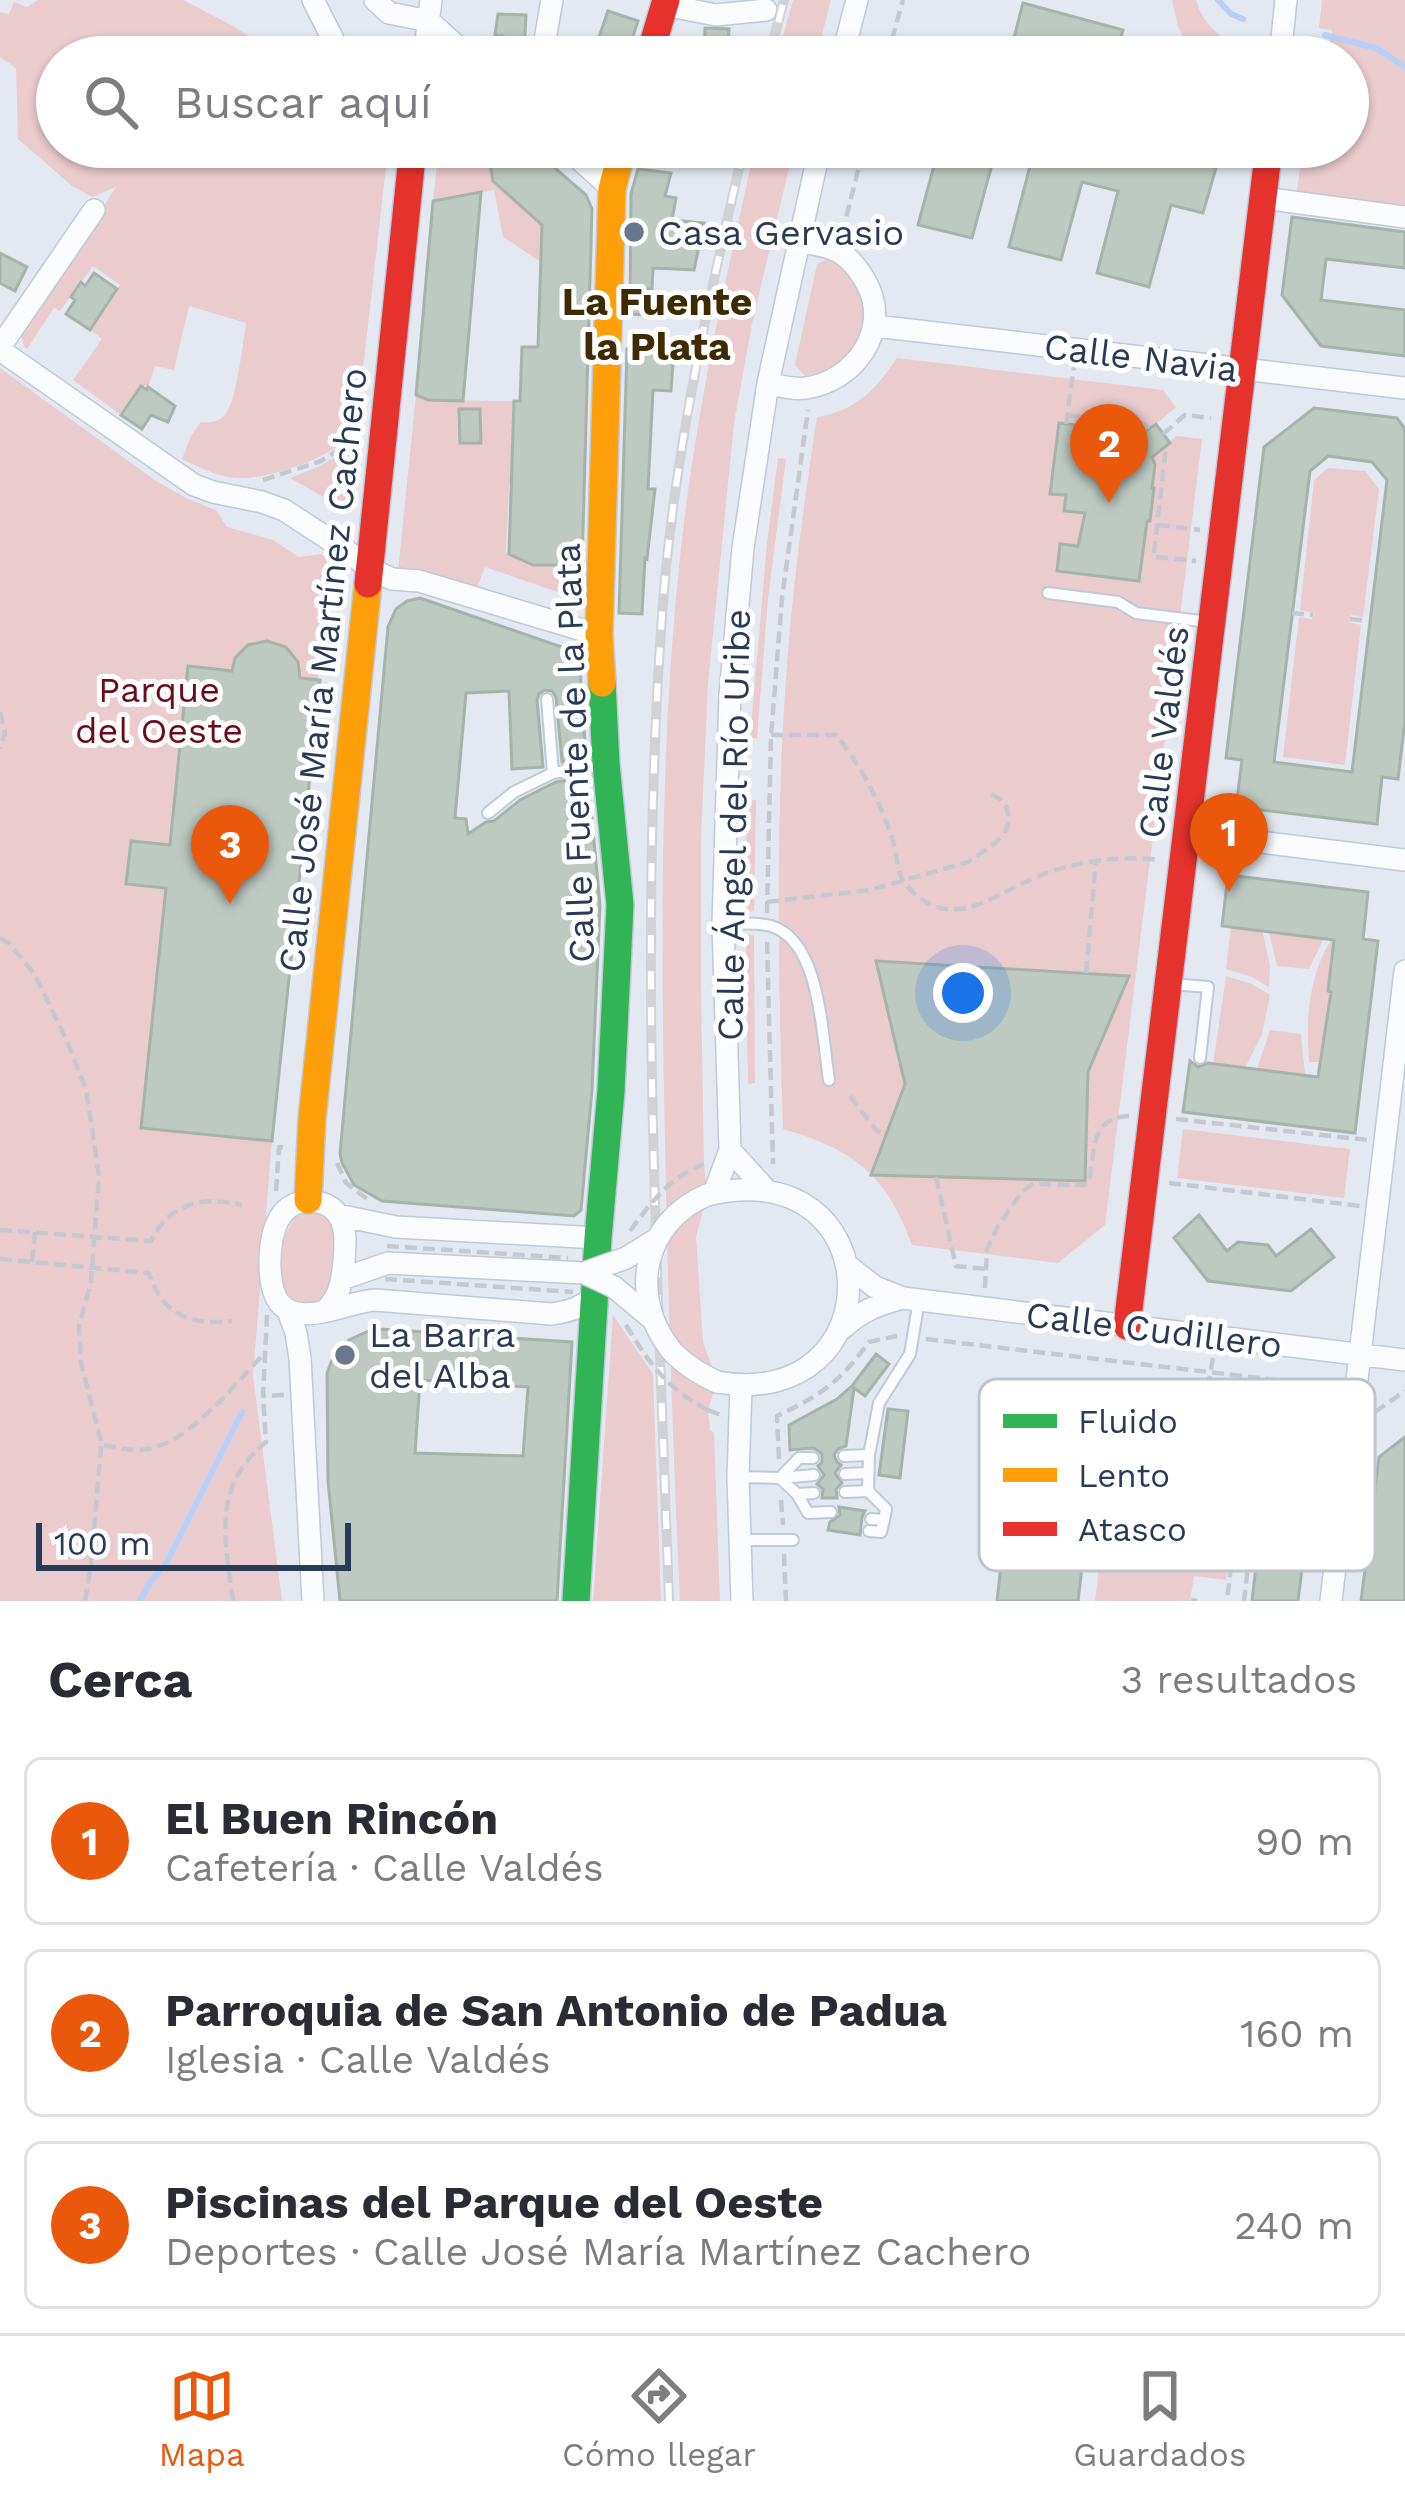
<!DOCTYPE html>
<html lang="es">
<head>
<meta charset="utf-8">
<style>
	body { margin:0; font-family:"Work Sans",sans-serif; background:#f7f7f7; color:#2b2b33 }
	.scale { position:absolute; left:36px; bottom:30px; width:315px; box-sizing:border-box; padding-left:12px; border:6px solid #293a56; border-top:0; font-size:33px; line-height:42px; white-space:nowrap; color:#293a56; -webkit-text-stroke:9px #fff; paint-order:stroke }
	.you { position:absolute; left:963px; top:993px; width:42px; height:42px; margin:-30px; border:9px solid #fff; border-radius:50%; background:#1a73e8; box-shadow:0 0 0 18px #1a73e833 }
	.badge { display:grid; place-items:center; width:78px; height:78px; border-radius:50%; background:#ea580c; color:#fff; font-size:39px; font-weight:700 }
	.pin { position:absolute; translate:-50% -99px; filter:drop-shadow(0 3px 6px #0008) }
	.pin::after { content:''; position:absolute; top:63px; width:42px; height:36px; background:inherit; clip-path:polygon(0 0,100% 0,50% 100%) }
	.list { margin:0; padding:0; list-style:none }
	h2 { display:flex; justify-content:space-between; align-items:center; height:156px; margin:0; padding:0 48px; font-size:51px }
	h2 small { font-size:39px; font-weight:400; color:#7c7c81 }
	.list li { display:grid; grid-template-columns:78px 1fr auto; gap:36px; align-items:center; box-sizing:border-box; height:168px; margin:0 24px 24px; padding:0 24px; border:3px solid #e1e1e2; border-radius:18px }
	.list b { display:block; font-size:45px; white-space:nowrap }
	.list p { margin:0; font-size:39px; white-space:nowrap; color:#7c7c81 }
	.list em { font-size:39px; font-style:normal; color:#7c7c81 }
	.icon { flex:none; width:66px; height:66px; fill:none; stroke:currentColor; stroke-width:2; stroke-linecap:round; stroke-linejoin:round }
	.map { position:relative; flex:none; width:1405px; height:1601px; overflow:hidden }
	.search { position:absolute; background:#fff; box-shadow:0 3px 9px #0004; left:36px; right:36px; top:36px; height:132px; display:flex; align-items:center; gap:30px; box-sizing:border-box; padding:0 42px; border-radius:66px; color:#7c7c81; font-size:45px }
	.sheet { height:732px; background:#fff }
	nav { display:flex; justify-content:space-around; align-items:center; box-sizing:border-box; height:168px; border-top:3px solid #e1e1e2; background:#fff; font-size:33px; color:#7c7c81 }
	nav a { display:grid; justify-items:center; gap:6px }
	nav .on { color:#ea580c }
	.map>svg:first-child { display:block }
	.green { fill:#eacbce }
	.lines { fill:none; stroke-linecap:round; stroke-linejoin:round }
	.stream { stroke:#b8d0f7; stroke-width:6 }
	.building { fill:#bec9c1; stroke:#a6b3aa; stroke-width:3; fill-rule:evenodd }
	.lane-casing { stroke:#bfc9d8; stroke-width:14 }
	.street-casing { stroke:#bfc9d8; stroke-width:24 }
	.fast-casing { stroke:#bfc9d8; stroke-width:30 }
	.slow-casing { stroke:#bfc9d8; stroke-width:30 }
	.jam-casing { stroke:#bfc9d8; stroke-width:30 }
	.path { stroke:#c5c9cf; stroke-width:4.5; stroke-dasharray:12 6; stroke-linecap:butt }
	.lane { stroke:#fbfcfd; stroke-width:10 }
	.street { stroke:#fbfcfd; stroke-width:21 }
	.fast { stroke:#30b455; stroke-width:27 }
	.slow { stroke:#ff9f0a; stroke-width:27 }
	.jam { stroke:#e5322d; stroke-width:27 }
	.rail-casing { stroke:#d0d2d6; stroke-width:10 }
	.rail { stroke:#fff; stroke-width:6; stroke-dasharray:18; stroke-linecap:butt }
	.street-bridge-casing { stroke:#bfc9d8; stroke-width:24; stroke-linecap:butt }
	.path-bridge { stroke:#c5c9cf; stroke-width:4.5; stroke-dasharray:12 6; stroke-linecap:butt }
	.street-bridge { stroke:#fbfcfd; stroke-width:21 }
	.poi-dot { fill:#6a778c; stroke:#fff; stroke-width:4.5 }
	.labels { text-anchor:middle; stroke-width:10; stroke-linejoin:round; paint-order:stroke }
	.poi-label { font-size:36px; fill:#293a56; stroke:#fff; text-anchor:start }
	.street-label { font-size:36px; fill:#293a56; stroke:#fff }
	.park-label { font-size:36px; fill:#6d091c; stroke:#fff }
	.neighbourhood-label { font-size:39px; font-weight:bold; fill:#3e2a03; stroke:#fff }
	.key { fill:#fff; stroke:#bfc4cc; stroke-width:3 }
	.key-label { font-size:33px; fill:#293a56 }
</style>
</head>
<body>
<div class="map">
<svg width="1405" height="1601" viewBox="0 0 1405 1601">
	<rect width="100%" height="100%" fill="#e4e9f1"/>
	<path class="green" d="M38 0H183L235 27 278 57H57V147H376L386 167 356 430C338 456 266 481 235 478 216 476 199 467 182 459L191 436 201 422C211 423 221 422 227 412 237 396 243 343 246 323L189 306 174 370 155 366 149 385 141 386 121 415 73 380 102 339 90 330 120 285 93 266 60 311 54 308 27 349 24 346 21 335 116 187 92 197 72 186 18 139 16 68 0 57V12L9 14 14 2 27 7Z
		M793 0H831L816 57H777Z
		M1172 0H1196C1204 26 1220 40 1246 46L1249 57H1193L1178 26Z
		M1322 0H1405V211L1296 198 1303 147H1348V57H1315L1317 43 1330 45 1332 30 1319 28Z
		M439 147H493L488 153 493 181 542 225 541 262 503 237 494 190 433 201Z
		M755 147H794L752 324 734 423 708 683 701 838V988L704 1164 707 1195 696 1237 703 1342 717 1382 708 1410 710 1430 714 1433 720 1601H680C672 1432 667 1262 664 1093 661 917 661 742 679 567 693 425 724 286 755 147Z
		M829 258C887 294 870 363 805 376L795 365 817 264Z
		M897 358 1163 390 1176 407 1156 424 1169 442 1177 436 1202 439 1105 1225 1058 1263 912 1245C887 1175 853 1149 783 1129 778 971 775 812 788 653 794 574 805 496 817 417 856 411 876 389 897 358Z
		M0 368 156 481 188 499 216 510 227 527 273 540 299 557 321 554 330 560 272 1141 253 1375 282 1601H0Z
		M416 395 428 400 514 401 513 483 509 484 506 552 533 565H582L578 586 570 592H558L485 567 476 591 398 572Z
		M355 446 349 511 290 478 318 467Z
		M778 458 786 459 768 598 757 738H750L767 543Z
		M1328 468 1365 471 1379 489 1363 617 1351 615 1349 622 1361 625 1345 765 1283 757 1299 617 1312 619 1314 613 1300 610 1314 480Z
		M756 800 754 911 746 912 747 801Z
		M1231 927 1262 929 1270 966 1269 987 1252 977 1226 969Z
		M1269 932 1324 938 1309 969 1277 966Z
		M746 935H754L755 1083 748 1084Z
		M1333 937 1337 938 1320 1062H1309C1306 1018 1308 975 1333 937Z
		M1226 976 1252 984 1270 995 1262 1034 1244 1070 1213 1064Z
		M1270 1030 1301 1034 1305 1075 1257 1069Z
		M1183 1129 1350 1149 1344 1198 1177 1178Z
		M317 1212C333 1220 336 1233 335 1251 334 1263 335 1278 330 1289 320 1307 292 1307 284 1288 274 1267 283 1232 296 1216Z
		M613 1315 653 1374 661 1601H593Z
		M1122 1378 1212 1390 1215 1394 1209 1453 1234 1457 1232 1468 1239 1469 1226 1580 1194 1576 1190 1601H1095Z"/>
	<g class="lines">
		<path class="stream" d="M1218 0 1231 14 1243 19
			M1325 35 1376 48 1405 67
			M140 1601 151 1581 167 1562 242 1412"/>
	</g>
	<path class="building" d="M1023 3 1123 30 1115 57H1009Z
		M608 11 638 21 626 57H592Z
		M498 14 526 15 524 51 501 49 503 36 495 35Z
		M705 28 729 29 727 57H704Z
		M493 147H531L586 195 592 209 582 565H533L509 554 514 401H520L522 347H538L542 225 493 181 488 153Z
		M939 147H1195L1191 160 1216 168 1203 213 1171 205 1149 287 1097 273 1118 191 1082 182 1061 260 1009 247 1030 166 994 157 972 238 918 225Z
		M638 169 671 173 665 196 676 198 672 220 704 223 694 270 653 268 652 289H647L646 315 630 314 631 194Z
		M481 192 463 401 428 400 416 395 433 201Z
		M1292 217 1405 232V268L1326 259 1321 300 1405 310V356L1321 346 1282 295Z
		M0 253 27 267 15 291 0 283Z
		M94 273 117 289 90 330 66 314 75 300 71 297 81 282 85 286Z
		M627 349 674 350 671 391 653 390 648 489H655L647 559 645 558 642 614 619 613Z
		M141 386 147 390 148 387 175 406 168 422 151 415 142 429 121 415Z
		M1314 408 1397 418 1405 429V720L1398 779 1382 777 1377 824 1236 807 1242 760 1226 758 1264 447ZM1328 456 1372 462 1387 480 1352 772 1274 762 1310 471Z
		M459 409H480L481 443H460Z
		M1059 423 1108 429 1102 464 1156 424 1170 443 1152 457 1155 465 1152 488H1154L1150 521H1147L1139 581 1057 571 1060 544 1078 546 1085 513 1064 511 1066 495 1050 494Z
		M420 598 579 653 586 758 562 762 556 697 552 691 545 690 539 694 537 700 543 767 512 769 509 691 466 693 455 818 466 819 468 834 486 822 494 821 520 800 556 782 588 777 600 905 592 1090 581 1210 574 1216 382 1201 354 1185 342 1163 340 1154 388 627 396 609 407 601Z
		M267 641 286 647 298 662 300 678 320 680 272 1141 141 1128 166 888 126 884 131 841 170 845 188 666 232 671 235 658 248 645Z
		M1228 875 1368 892 1363 939 1378 941 1355 1133 1183 1112 1190 1061 1198 1067 1208 1063 1318 1077 1331 992 1328 991 1334 940 1222 926Z
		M876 961 1129 976 1088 1072 1085 1181 871 1175 905 1084Z
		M1199 1215 1227 1251 1238 1242 1268 1245 1276 1256 1311 1229 1334 1257 1291 1291 1208 1281 1174 1238Z
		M380 1329 572 1342 557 1601H340L328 1481 327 1373 332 1360 349 1340 369 1331ZM420 1380 528 1387 523 1456 415 1453Z
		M876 1354 889 1364 865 1396 854 1388 846 1446 838 1449 834 1455 837 1462 841 1465 835 1473 842 1483 836 1489 837 1498H822L823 1489 817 1484 824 1475 818 1466 822 1462V1454L814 1448 790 1450 789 1425 837 1399 852 1386Z
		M1229 1394 1278 1400 1317 1449 1298 1601H1252L1268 1462 1254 1443 1223 1440Z
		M888 1409 908 1411 900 1478 879 1475Z
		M1405 1437V1601H1361L1379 1457Z
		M1001 1457 1094 1468 1078 1601H997L1004 1539 992 1538Z
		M839 1507 865 1511 862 1517 860 1535 828 1530 830 1522 840 1515Z"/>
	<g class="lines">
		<g class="lane-casing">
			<path id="lane" d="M1048 593 1118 602 1136 613 1209 622
				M547 699 553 773
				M488 813 514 792 553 773 604 765
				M723 924C738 924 756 922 771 926 821 941 822 1037 829 1080
				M1172 984 1208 987 1200 1058
				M844 1456 869 1455
				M845 1474 868 1473
				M738 1477 780 1478 797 1494 814 1493
				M780 1478 799 1458H813
				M780 1478 814 1475
				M868 1491 886 1509 884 1520 871 1519
				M845 1492 868 1491 869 1455 879 1403 910 1354 919 1300
				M797 1494 808 1513 831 1512
				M869 1531 881 1532 884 1520
				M740 1540H793"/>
		</g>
		<g class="street-casing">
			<path id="street" d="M313 0 342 57
				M375 0 389 13 429 21
				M665 5 716 15 766 10
				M429 21 469 57
				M424 57 431 0
				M542 57 552 0
				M842 57 857 0
				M1280 57 1286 0
				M566 147 612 189
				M1263 198 1405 217
				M876 326 1405 388
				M0 347 94 210
				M0 350 194 485 213 492 262 502 284 510 347 551 369 568 392 579 419 581 599 635
				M768 383C780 386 794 390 806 388 855 381 891 330 867 284 860 271 849 256 835 250 824 245 810 244 798 241
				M1187 833 1405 860
				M730 1150 767 1191
				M714 1193 730 1150 723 924 730 695 743 548 768 383 820 147
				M707 1195C892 1150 896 1413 717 1382
				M338 1215 396 1227 598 1238
				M847 1265 875 1287 903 1298 1405 1360
				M342 1279 388 1263 584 1273
				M288 1311 296 1333 300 1358 313 1601
				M325 1311C340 1296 342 1282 344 1261 345 1247 347 1229 339 1216 327 1197 296 1197 283 1213 269 1230 268 1265 272 1285 283 1338 342 1302 375 1300L551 1314C571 1311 582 1308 596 1294
				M843 1328C862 1310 878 1305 903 1298
				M741 1387 738 1477 742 1601
				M1331 1601 1405 971"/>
		</g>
		<g class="fast-casing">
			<path id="fast" d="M576 1601 598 1238 611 1091 620 905 606 764 602 683"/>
		</g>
		<g class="slow-casing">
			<path id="slow" d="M602 683 599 635 612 189 623 147
				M308 1200 312 1119 368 584"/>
		</g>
		<g class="jam-casing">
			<path id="jam" d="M649 57 666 0
				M368 584 413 147
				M1127 1326 1269 147"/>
		</g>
		<path class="path" d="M887 57 903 0
			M842 234 864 147
			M1067 415 1144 424 1150 428
			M1066 424 1074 367
			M1163 434 1185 415 1211 418
			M263 480 321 461 356 439
			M1158 525 1200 530
			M1154 553 1166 446
			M1156 557 1196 561
			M1292 613 1313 615
			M1350 619 1368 621
			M0 712 5 733 0 749
			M771 735H836C861 766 881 803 893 841 898 856 896 874 906 885 953 939 999 889 1049 872 1086 860 1120 856 1159 860
			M767 902 870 890 968 862 994 844 1004 834 1009 822 1007 808 1000 799 991 794
			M767 913 771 737 782 598 808 410
			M0 938 9 943 35 975 66 1039 86 1089 99 1176 91 1282 79 1326 81 1363 102 1445C116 1447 134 1452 148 1449 190 1442 234 1385 263 1355
			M767 942 773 1164
			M1086 973 1096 860
			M850 1096 877 1131 886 1134
			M1176 1119 1368 1140
			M337 1163 346 1183 367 1199
			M936 1177 956 1266 986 1269
			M1169 1183 1360 1206
			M276 1191 279 1147 289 1148
			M0 1230 151 1241C170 1202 203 1196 242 1205
			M0 1259 149 1273C162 1315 192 1326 232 1321
			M32 1262 35 1232
			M985 1288 987 1249 998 1226 1022 1192 1033 1184 1084 1185 1089 1182C1095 1153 1089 1117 1129 1116
			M267 1315 263 1396 284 1395
			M926 1339 1302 1383 1328 1408 1334 1409
			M1213 1358 1194 1462 1242 1468 1227 1601
			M708 1410 721 1415
			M1375 1412 1405 1391
			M779 1459 777 1416C821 1395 840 1382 869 1342L897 1336
			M1236 1467 1239 1454 1251 1456 1259 1472 1244 1601
			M781 1500 783 1525
			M1177 1546 1187 1506 1193 1464
			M784 1554 786 1601
			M1191 1600 1197 1601
			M85 1601 91 1565 101 1446
			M233 1601C225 1538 211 1488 266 1442L263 1396"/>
		<use href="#lane" class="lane"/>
		<use href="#street" class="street"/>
		<use href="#fast" class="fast"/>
		<use href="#slow" class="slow"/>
		<use href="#jam" class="jam"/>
		<g class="rail-casing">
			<path id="rail" d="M769 57 784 0
				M669 1601C658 1278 639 953 661 630 671 467 707 305 744 147"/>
		</g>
		<use href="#rail" class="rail"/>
		<g class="street-bridge-casing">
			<path id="street-bridge" d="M707 1195C643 1222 628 1296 671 1350 684 1365 700 1374 717 1382
				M584 1273 614 1287 651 1318
				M584 1273 626 1258 657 1239"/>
		</g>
		<path class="path-bridge" d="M630 1231C652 1201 669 1178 704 1164
			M387 1246 568 1258
			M385 1279 573 1292
			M626 1325C648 1362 668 1390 708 1410"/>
		<use href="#street-bridge" class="street-bridge"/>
	</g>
	<g class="poi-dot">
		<circle cx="634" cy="232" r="12"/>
		<circle cx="345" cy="1355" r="12"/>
	</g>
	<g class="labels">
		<g class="poi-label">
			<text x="658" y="245">Casa Gervasio</text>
			<text x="369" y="1347">La Barra<tspan x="369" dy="41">del Alba</tspan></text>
		</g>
		<g class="street-label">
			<text transform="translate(1141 357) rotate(7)" y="13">Calle Navia</text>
			<text transform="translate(322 670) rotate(-84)" y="13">Calle José María Martínez Cachero</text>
			<text transform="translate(1163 732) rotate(-83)" y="13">Calle Valdés</text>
			<text transform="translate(574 753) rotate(-92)" y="13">Calle Fuente de la Plata</text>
			<text transform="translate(733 825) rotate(-89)" y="13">Calle Ángel del Río Uribe</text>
			<text transform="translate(1154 1329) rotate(7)" y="13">Calle Cudillero</text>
		</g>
		<g class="park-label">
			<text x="159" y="702">Parque<tspan x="159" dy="41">del Oeste</tspan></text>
		</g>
		<g class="neighbourhood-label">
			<text x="657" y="315">La Fuente<tspan x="657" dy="45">la Plata</tspan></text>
		</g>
	</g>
	<rect x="979" y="1379" width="396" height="192" rx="18" class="key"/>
	<rect x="1003" y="1414" width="54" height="14" fill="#30b455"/>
	<rect x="1003" y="1468" width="54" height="14" fill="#ff9f0a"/>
	<rect x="1003" y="1522" width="54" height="14" fill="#e5322d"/>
	<g class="key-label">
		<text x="1078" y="1433">Fluido</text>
		<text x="1078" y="1487">Lento</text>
		<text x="1078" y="1541">Atasco</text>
	</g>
</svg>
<div class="scale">100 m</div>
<div class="you"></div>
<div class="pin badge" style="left:1229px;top:892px">1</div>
<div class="pin badge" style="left:1109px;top:503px">2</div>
<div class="pin badge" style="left:230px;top:904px">3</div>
<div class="search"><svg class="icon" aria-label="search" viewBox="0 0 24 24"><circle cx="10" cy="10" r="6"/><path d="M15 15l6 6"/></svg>Buscar aquí</div>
</div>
<section class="sheet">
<h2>Cerca<small>3 resultados</small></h2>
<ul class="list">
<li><span class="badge">1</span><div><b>El Buen Rincón</b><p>Cafetería · Calle Valdés</p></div><em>90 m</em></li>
<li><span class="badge">2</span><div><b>Parroquia de San Antonio de Padua</b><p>Iglesia · Calle Valdés</p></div><em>160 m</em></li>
<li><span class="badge">3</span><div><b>Piscinas del Parque del Oeste</b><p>Deportes · Calle José María Martínez Cachero</p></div><em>240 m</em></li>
</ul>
</section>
<nav>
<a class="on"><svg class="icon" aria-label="map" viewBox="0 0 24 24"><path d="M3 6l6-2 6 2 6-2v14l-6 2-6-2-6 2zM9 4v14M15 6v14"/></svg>Mapa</a>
<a><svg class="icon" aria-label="directions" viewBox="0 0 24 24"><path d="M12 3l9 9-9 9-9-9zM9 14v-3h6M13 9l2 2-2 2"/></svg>Cómo llegar</a>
<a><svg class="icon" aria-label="saved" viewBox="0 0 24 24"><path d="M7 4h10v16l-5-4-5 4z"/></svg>Guardados</a>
</nav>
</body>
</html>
